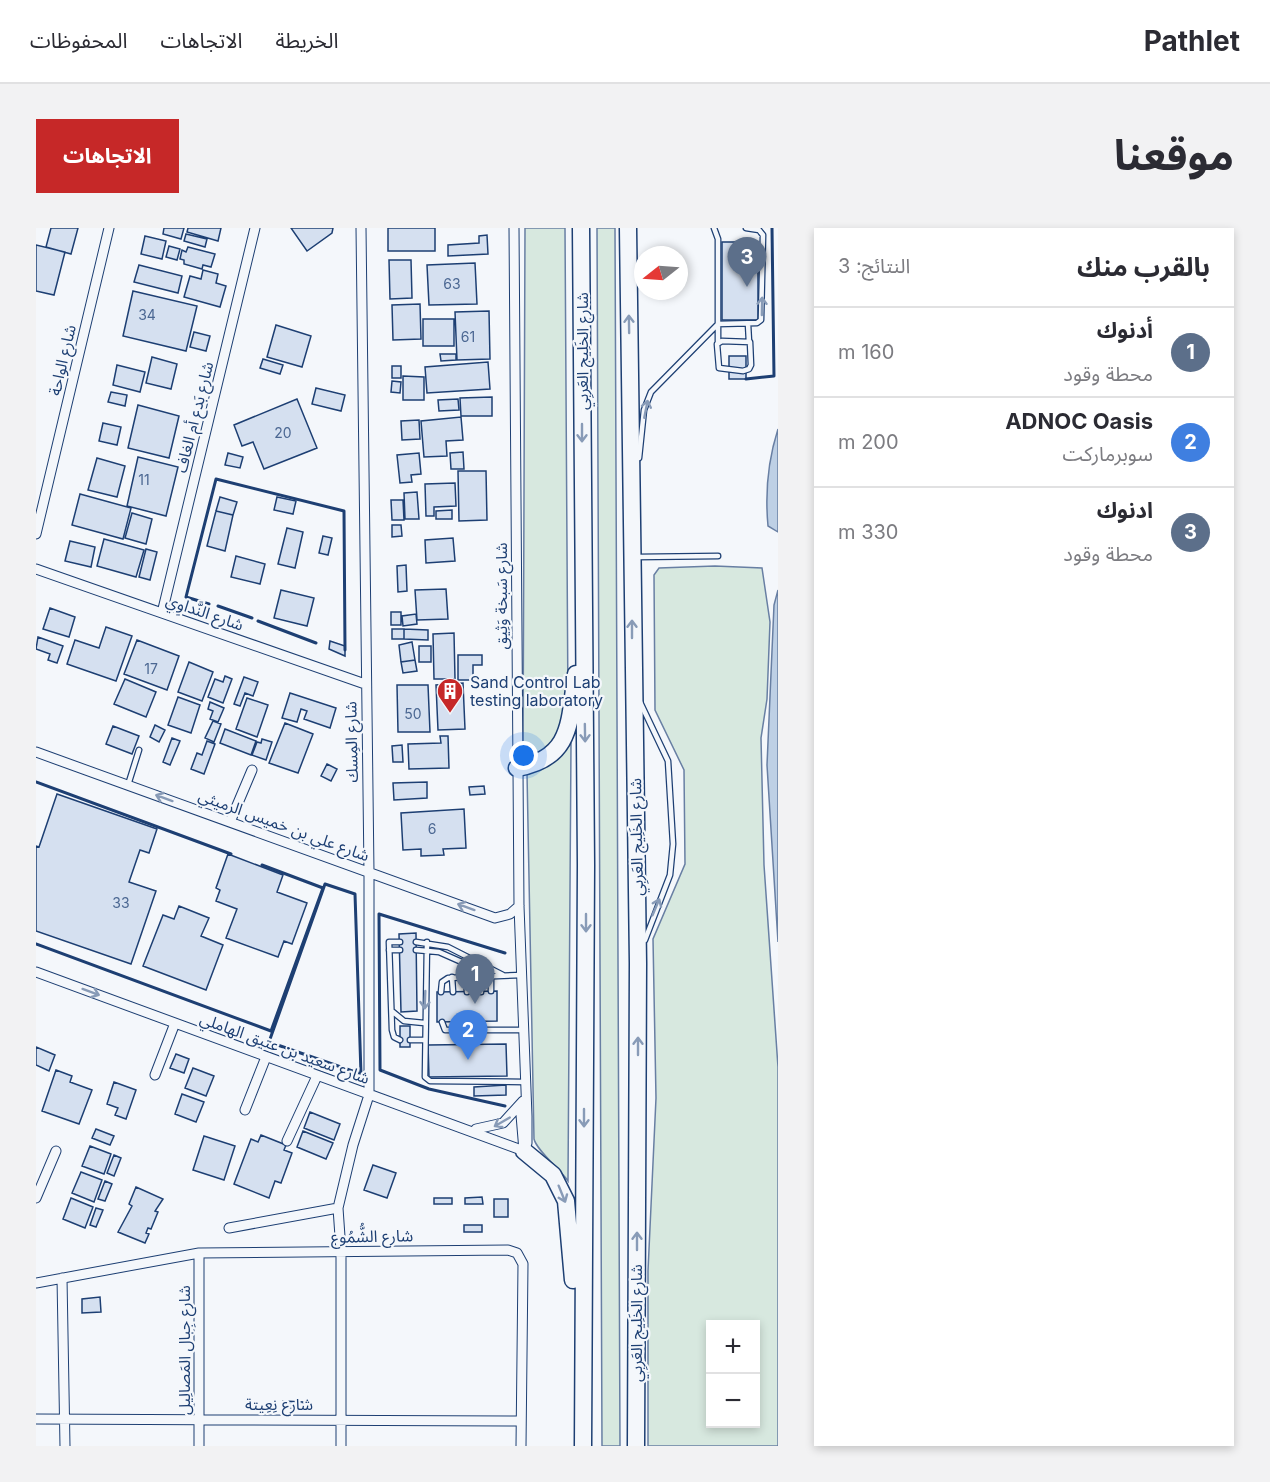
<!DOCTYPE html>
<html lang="ar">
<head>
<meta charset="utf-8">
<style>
	body { margin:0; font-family:Inter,"Noto Sans Arabic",sans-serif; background:#f2f2f3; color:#2b2b33; direction:rtl }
	.controls { position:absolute; right:18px; bottom:18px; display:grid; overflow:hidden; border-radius:0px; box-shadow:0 3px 9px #0003 }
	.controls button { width:54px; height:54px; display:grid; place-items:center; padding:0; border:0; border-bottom:2px solid #e1e1e2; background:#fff; color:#2b2b33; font:30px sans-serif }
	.compass { position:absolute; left:598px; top:18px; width:54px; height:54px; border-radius:50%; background:#fff; box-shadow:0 3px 9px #0003; rotate:253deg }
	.you { position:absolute; left:488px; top:528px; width:21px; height:21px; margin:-15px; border:4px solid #fff; border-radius:50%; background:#1a73e8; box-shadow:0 0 0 9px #1a73e833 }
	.badge { display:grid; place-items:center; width:39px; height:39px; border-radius:50%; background:#c62828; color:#fff; font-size:20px; font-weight:700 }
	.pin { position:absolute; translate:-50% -50px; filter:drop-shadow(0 2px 3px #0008) }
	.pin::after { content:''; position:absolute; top:32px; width:21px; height:18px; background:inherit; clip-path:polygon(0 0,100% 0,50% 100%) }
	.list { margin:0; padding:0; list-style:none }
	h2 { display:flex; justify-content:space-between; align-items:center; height:78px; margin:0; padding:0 24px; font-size:26px }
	h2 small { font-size:20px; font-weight:400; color:#7c7c81 }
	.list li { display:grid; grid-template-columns:39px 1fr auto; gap:18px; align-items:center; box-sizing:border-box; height:90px; padding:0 24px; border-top:2px solid #e1e1e2 }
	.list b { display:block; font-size:22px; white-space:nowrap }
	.list p { margin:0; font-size:20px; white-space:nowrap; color:#7c7c81 }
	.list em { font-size:20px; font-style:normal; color:#7c7c81 }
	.map { position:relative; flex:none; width:742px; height:1218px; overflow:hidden; direction:ltr; border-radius:0px }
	header { display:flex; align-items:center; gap:36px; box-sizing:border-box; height:84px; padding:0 30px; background:#fff; border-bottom:2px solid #e1e1e2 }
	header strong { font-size:28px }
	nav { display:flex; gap:33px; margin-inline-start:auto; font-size:21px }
	.intro { display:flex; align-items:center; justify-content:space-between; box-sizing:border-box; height:144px; padding:0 36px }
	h1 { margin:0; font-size:42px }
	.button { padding:15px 27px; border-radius:0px; background:#c62828; color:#fff; font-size:21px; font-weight:700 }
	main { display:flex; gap:36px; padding:0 36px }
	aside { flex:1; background:#fff; border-radius:0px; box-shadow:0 3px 9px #0003 }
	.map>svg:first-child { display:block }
	.green { fill:#d7e8df; stroke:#687fa3; stroke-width:1.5; fill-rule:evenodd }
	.water { fill:#bed0e5; stroke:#687fa3; stroke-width:1.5 }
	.building { fill:#d5e0f0; stroke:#1d3f73; stroke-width:1.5 }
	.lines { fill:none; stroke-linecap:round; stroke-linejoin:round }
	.service-casing { stroke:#1d3f73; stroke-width:7 }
	.minor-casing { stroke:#1d3f73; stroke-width:11 }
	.trunk-casing { stroke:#1d3f73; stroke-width:19 }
	.service { stroke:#f4f7fb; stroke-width:4.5 }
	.minor { stroke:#f4f7fb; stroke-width:9 }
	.trunk { stroke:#f4f7fb; stroke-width:16 }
	.wall { stroke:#1d3f73; stroke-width:3 }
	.oneway { stroke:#889bb7 }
	.labels { text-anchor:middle; stroke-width:4.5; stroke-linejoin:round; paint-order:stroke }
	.number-label { font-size:14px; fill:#4b6792 }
	.street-label { font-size:16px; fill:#1d3f73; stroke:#f4f7fb }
	.poi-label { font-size:16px; fill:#1d3f73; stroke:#f4f7fb; text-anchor:start }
</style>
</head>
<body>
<header>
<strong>Pathlet</strong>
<nav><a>الخريطة</a><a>الاتجاهات</a><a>المحفوظات</a></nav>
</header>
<div class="intro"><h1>موقعنا</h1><a class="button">الاتجاهات</a></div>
<main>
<aside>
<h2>بالقرب منك<small>النتائج: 3</small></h2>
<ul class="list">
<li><span class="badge" style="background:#5c6f8a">1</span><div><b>أدنوك</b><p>محطة وقود</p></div><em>160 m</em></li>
<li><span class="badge" style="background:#3f7fe0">2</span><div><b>ADNOC Oasis</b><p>سوبرماركت</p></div><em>200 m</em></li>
<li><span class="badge" style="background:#5c6f8a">3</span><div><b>ادنوك</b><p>محطة وقود</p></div><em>330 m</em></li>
</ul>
</aside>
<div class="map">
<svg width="742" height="1218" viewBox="0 0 742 1218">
	<rect width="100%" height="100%" fill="#f4f7fb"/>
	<path class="green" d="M489 0H529L532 480 514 520 487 529Z
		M561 0H579L584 1218H566Z
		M679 338 726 340 734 394 731 471 725 510 728 637 742 839V1218H612V1043L620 870 617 711 649 636 648 542 619 482 618 347 623 340ZM674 1096H720V1196H674Z
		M535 516 532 953C524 941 501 923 498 911L491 545 520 530Z"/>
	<path class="water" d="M742 201V304L732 298C729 265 732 232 742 201Z
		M742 362V714L731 537 738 377Z"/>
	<path class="building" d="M15 0H42L35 26 10 19Z
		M128 0H148L145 11 127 6Z
		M152 0H185L182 13 151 4Z
		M255 0H297L296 5 271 23Z
		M352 0H399V23H352Z
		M150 6 171 11 169 19 148 13Z
		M451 7 452 26 412 28V17L443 15V8Z
		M109 8 130 13 126 31 105 26Z
		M686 14H722V92H686Z
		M0 17 29 24 18 67 0 63Z
		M133 18 144 21 141 32 130 29Z
		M152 19 179 26 175 39 167 37 166 41 148 36V32L144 31 146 22 150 24Z
		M353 32H375L376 70 354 71Z
		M439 35 441 76 393 77 391 37Z
		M103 37 146 48 142 65 98 54Z
		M167 42 182 46 180 55 190 58 184 79 148 69 154 48 165 51Z
		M97 63 161 78 150 123 87 108Z
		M384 76 385 111 357 112 356 77Z
		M453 83 454 131 421 132 419 84Z
		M387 91H418V118H387Z
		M240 97 275 108 266 139 231 129Z
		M158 104 174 108 170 123 154 119Z
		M404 126H420V132L405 133Z
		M693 128H710V151H693Z
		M116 129 141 136 135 161 110 155Z
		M227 131 247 137 244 146 224 140Z
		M452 134 454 161 391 165 389 139Z
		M81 137 109 144 104 164 77 157Z
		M356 138H365V150H356Z
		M367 148 388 149V172H367Z
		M356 153 365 154 364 165 355 164Z
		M280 160 309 167 305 183 276 176Z
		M75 164 91 167 89 178 72 174Z
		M456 169V188H425L424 170Z
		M261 171 281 220 228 241 217 214 206 218 198 197Z
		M422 171 423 182 403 183 402 172Z
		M102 177 143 188 133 230 92 220Z
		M425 189 427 212 410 213 411 228 388 229 385 193Z
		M383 192 384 211 366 212 365 193Z
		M67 195 85 199 81 217 63 213Z
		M427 224 428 241H415L414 225Z
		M192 225 207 229 204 240 189 237Z
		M383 225 385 246 375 247 376 254 364 255 361 227Z
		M102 229 142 239 130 288 91 278Z
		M61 230 89 238 81 269 52 262Z
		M422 243H450L451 292 423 293Z
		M419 255 420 278 398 279V288H390L389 256Z
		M381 264 383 291H369L368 265Z
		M44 266 95 280 87 311 36 297Z
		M184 269 201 274 197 287 180 283Z
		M241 269 260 273 257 286 238 282Z
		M355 272H367L368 292H356Z
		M416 282V291H400V283Z
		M180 283 197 287 189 323 171 318Z
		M96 285 116 291 110 316 89 310Z
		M356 297H365L366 308 356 309Z
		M251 300 267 304 259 340 242 336Z
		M287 308 296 310 292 327 283 325Z
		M417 310 419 333 390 335 389 312Z
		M68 311 108 322 100 349 61 338Z
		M34 313 59 319 55 339 29 333Z
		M110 321 121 324 114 352 103 349Z
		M200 328 229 336 224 356 195 349Z
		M370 337 371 363 362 364 361 338Z
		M410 361 412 391 381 392 379 362Z
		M245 362 278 370 271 398 238 390Z
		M14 380 39 389 33 409 7 401Z
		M355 384H365V397H355Z
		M380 386 381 396 367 398 366 388Z
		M70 399 96 408 80 453 31 436 39 412 63 420Z
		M356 401H368V411H356Z
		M368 401 392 402V412L368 411Z
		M418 405 419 451H398L397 406Z
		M2 409 27 418 21 435 12 432 14 426 0 421Z
		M101 412 143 428 131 462 88 446Z
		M294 413 309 418V428L293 421Z
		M376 414 379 432 365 434 363 417Z
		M383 418H395V434H383Z
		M422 427H446V437H437V452H422Z
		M379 432 381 443 367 445 365 434Z
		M153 434 177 444 166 473 142 464Z
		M189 448 196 451 187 475 172 469 179 451 187 454Z
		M208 449 222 454 217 468 209 465 204 478 198 476Z
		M89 451 120 464 110 489 78 476Z
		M427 455 429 501 402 502 400 457Z
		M361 457H392L394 504H362Z
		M254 465 300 480 294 500 268 491 271 483 265 481 261 494 246 490Z
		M142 469 164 477 155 505 132 497Z
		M211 470 232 477 221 509 200 501Z
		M174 474 188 480 182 494 174 491 177 483 172 481Z
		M177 493 185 496 178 514 169 510Z
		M249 495 277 506 262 545 233 535Z
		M119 497 129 502 123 514 114 509Z
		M77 498 103 508 96 526 70 516Z
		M189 501 220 513 215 527 184 515Z
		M404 508H412L413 540 373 541 372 516 405 515Z
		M136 510 144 513 134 537 127 534Z
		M226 511 236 514 230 532 216 527 221 514 225 515Z
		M171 513 179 516 168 546 155 541 161 525 166 527Z
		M366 517 367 534H357L356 518Z
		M291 536 301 541 295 553 285 548Z
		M391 554V570L358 572 357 555Z
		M448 558 449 566 434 567 433 559Z
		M21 566 121 601 113 625 104 622 93 654 120 663 95 736 0 703V618L3 619Z
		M428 581 430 620 407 621 408 627 385 628V621L367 622 365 585Z
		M192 626 247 647 241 664 271 675 256 716 248 713 242 729 190 710 201 681 180 673 184 662 180 660Z
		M143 678 173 690 165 708 187 717 170 762 107 738 127 687 138 691Z
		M380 705 381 783 365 784 363 706Z
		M461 763V793L401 794V764Z
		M364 798H374V819H364Z
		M470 816 471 848 393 849 392 817Z
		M0 819 19 827 13 843 0 837Z
		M140 826 153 831 148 845 134 840Z
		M157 840 178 848 170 868 149 860Z
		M20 842 36 848 34 854 56 862 43 896 6 883Z
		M78 854 100 862 90 891 79 887 82 880 71 876Z
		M470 857V867L438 868V859Z
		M146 866 168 874 160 894 139 886Z
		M274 884 304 896 298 912 268 900Z
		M60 901 78 908 74 917 56 910Z
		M267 903 297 915 290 931 261 919Z
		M225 907 250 917 248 922 256 925 245 955 239 953 233 970 198 956 215 911 222 914Z
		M168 908 199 918 188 952 157 942Z
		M54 918 75 926 68 946 46 938Z
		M78 927 85 930 78 948 71 945Z
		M337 937 360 945 351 970 328 962Z
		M45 944 66 952 58 974 36 965Z
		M69 953 76 956 69 973 62 971Z
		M100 959 127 971 119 983 122 984 115 1001 112 1000 110 1005 113 1006 109 1015 82 1004 96 978 93 976Z
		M446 969 447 976H429V970Z
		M35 970 57 979 49 1000 27 991Z
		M398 970H416V976H398Z
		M458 971H472V989H458Z
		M60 980 67 982 60 999 54 997Z
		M428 997H446V1004H428Z
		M64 1069 65 1084 46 1085V1071Z
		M247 1173 267 1174V1180H247Z"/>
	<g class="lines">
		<g class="service-casing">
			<path id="service" d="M712 96 713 114
				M686 113 714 114 715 137 713 141 707 143 683 140 681 116Z
				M682 114V96L721 95 725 92 727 7 723 2 710 0
				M603 230 608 182 615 164 682 96V11L678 0
				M601 329 682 328
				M604 474 632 533 637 616 634 647 609 712
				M92 557 103 522
				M364 714H353L356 802 358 809 364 812
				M380 714 412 719 467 747
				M391 714 389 849 394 853 489 854
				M353 722H364
				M380 722 403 724 455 747V763
				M430 748 431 764
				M445 748V764
				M416 749 417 764
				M405 764 406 754 412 750 486 747
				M357 784 368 793 388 795
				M406 794 409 802H487
				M374 812H387"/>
		</g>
		<g class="minor-casing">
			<path id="minor" d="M478 0 483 678 491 888V915L488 923 485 887 489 880
				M0 306 73 0
				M0 341 329 456
				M126 385 219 0
				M0 524 459 690 474 686 483 678
				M194 594 216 542
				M0 744 488 923
				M119 847 139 795
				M209 882 230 829
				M440 901 467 895 487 873
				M251 913 281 848
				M0 970 20 923
				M193 1000 302 980
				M26 1050 29 1218
				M0 1055 163 1025 472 1022 481 1025 487 1036 485 1218
				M0 1191 485 1193
				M163 1218V1025
				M305 1218V1023L302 980 317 917 333 867V644L325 0"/>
		</g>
		<g class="trunk-casing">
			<path id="trunk" d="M545 0 550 637 547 1218
				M592 0 602 735 600 1218
				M481 540C537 530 533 493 540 446
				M488 923 517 947 530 973 537 1052"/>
		</g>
		<use href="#service" class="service"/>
		<use href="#minor" class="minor"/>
		<use href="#trunk" class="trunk"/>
		<path class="wall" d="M710 151 738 148 736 0
			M173 376 150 369 180 251 308 283 309 422
			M182 378 216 390
			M222 393 280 415
			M0 554 195 626
			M289 656 319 666 325 846 233 814Z
			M0 716 235 803 287 660 226 637
			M469 725 343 686 344 842 393 861 469 878"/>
	</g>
	<defs><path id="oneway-shaft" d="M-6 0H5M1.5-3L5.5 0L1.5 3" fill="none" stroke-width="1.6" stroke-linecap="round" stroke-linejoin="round" transform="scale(1.5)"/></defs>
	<g class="oneway">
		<use href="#oneway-shaft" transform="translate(726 78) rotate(-89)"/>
		<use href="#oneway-shaft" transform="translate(593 96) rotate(-91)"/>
		<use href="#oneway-shaft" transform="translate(610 181) rotate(-79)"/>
		<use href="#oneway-shaft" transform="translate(546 205) rotate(90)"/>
		<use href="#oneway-shaft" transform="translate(596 401) rotate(-90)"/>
		<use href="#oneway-shaft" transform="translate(549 505) rotate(89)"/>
		<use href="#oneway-shaft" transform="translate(128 570) rotate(-160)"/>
		<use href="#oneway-shaft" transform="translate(430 679) rotate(-160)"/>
		<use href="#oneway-shaft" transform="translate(620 679) rotate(-67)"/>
		<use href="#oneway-shaft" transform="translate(550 695) rotate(90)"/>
		<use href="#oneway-shaft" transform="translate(55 764) rotate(20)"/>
		<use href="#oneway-shaft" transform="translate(389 772) rotate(92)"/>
		<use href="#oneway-shaft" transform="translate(602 818) rotate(-90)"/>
		<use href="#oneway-shaft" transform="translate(548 890) rotate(90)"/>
		<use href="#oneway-shaft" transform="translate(466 894) rotate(150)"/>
		<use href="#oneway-shaft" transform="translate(526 966) rotate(68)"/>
		<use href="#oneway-shaft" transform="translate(601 1013) rotate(-90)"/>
	</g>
	<defs>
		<g id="building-pin" transform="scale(1.35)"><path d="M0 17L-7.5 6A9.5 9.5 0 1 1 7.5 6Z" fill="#c62828" stroke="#f4f7fb"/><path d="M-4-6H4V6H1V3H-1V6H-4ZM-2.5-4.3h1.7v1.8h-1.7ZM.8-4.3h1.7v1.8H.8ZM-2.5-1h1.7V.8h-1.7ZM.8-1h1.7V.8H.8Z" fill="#fff"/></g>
	</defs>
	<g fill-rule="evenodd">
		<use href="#building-pin" x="414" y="463"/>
	</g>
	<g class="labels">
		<g class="number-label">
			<text x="416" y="61">63</text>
			<text x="111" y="92">34</text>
			<text x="432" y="114">61</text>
			<text x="247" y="210">20</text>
			<text x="108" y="257">11</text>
			<text x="115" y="446">17</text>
			<text x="377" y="491">50</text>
			<text x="396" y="606">6</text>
			<text x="85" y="680">33</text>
		</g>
		<g class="street-label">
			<text transform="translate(546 123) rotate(-90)" y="6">شارع الخَلِيج العَربِي</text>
			<text transform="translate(26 132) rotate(-77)" y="6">شارع الواحة</text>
			<text transform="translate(158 189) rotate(-76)" y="6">شارع بَدع أم الغاف</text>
			<text transform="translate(465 368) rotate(-90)" y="6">شارع سَبخة وَثِيق</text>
			<text transform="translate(169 384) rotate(19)" y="6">شارع النَّداوِي</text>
			<text transform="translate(315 514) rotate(-91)" y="6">شارع المِسك</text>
			<text transform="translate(248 597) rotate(20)" y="6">شارع علي بن خميس الرميثي</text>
			<text transform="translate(600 609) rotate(-91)" y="6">شارع الخَلِيج العَربِي</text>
			<text transform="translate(249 820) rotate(20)" y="6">شارع سعيد بن عتيق الهاملي</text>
			<text transform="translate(336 1008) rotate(-1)" y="6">شارع الشُّمُوع</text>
			<text transform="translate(600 1095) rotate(-90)" y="6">شارع الخَلِيج العَربِي</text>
			<text transform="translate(148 1122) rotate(-90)" y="6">شارع جِبال المَصالِيل</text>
			<text x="243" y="1182">شارع نِعِيتة</text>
		</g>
		<g class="poi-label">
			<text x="434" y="460">Sand Control Lab<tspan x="434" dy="18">testing laboratory</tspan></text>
		</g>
	</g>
</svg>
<div class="controls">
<button>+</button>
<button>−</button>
</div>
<svg class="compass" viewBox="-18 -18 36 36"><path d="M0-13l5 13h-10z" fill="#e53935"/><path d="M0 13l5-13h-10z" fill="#7c7c81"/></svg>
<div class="you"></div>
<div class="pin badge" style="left:439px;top:776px;background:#5c6f8a">1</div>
<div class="pin badge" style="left:432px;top:832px;background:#3f7fe0">2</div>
<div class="pin badge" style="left:711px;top:59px;background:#5c6f8a">3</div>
</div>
</main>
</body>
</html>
